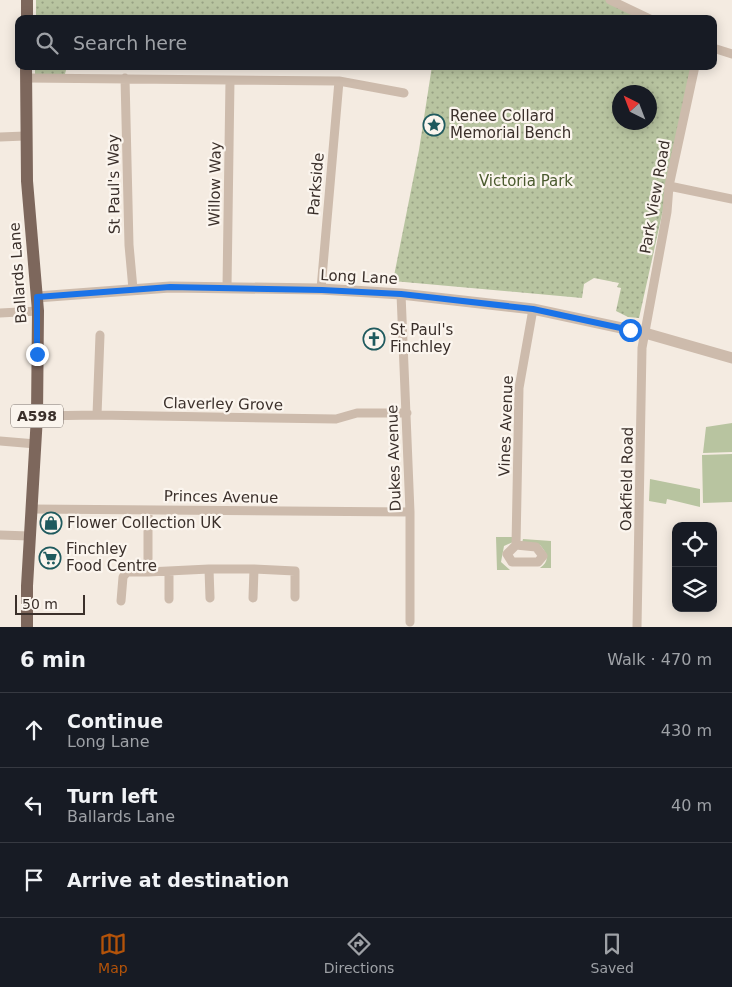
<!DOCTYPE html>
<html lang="en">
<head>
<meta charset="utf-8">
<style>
	body { margin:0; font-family:"DejaVu Sans",sans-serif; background:#242831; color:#f1f3f6 }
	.controls { position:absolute; right:15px; bottom:15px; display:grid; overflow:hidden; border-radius:10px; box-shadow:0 2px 12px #0003 }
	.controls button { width:45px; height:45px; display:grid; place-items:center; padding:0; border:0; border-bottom:1px solid #363941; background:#171b24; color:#f1f3f6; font:25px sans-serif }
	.compass { position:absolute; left:612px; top:85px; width:45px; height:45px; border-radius:50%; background:#171b24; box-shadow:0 2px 12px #0003; rotate:318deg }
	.scale { position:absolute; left:15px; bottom:12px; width:70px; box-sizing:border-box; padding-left:5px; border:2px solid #3b302b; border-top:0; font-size:14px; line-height:18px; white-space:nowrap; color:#3b302b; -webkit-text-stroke:4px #fbf5ee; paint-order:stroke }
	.stop { position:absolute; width:15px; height:15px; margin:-11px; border:4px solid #1a73e8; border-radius:50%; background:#fff }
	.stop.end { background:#1a73e8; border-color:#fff; box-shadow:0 1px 5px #0008 }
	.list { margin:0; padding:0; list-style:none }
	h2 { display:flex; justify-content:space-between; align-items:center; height:65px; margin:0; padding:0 20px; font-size:21px }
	h2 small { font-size:16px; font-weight:400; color:#9ea1a6 }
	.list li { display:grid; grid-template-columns:32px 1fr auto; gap:15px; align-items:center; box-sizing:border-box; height:75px; padding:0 20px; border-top:1px solid #363941 }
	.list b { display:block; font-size:19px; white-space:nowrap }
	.list p { margin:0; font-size:16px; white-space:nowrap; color:#9ea1a6 }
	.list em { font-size:16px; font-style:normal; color:#9ea1a6 }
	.icon { flex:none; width:28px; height:28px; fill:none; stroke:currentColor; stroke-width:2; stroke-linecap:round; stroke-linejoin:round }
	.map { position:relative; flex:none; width:732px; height:627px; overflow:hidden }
	.search { position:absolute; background:#171b24; box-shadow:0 2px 12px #0003; left:15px; right:15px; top:15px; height:55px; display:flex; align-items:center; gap:12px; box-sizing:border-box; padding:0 18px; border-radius:10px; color:#9ea1a6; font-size:19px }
	.sheet { height:290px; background:#171b24 }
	nav { display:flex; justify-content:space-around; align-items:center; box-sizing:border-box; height:70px; border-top:1px solid #363941; background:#171b24; font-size:14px; color:#9ea1a6 }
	nav a { display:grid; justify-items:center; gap:2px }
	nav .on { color:#b45309 }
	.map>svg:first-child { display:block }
	.green { fill:#b8c4a0 }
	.park { fill:url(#park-dots); fill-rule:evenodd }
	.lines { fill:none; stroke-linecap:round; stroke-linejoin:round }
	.minor { stroke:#cdbbac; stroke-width:9 }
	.tertiary { stroke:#cdbbac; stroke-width:11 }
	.primary { stroke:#7d675c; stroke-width:12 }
	.route { stroke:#1a73e8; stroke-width:6 }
	.labels { text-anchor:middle; stroke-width:4.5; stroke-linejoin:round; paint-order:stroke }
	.shield { fill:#fbf5ee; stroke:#756b66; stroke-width:1 }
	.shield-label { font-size:14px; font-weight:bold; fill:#3b302b }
	.poi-label { font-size:15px; fill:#3b302b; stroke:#fbf5ee; text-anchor:start }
	.park-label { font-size:15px; fill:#4a5a2e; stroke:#fbf5ee }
	.street-label { font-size:15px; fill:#3b302b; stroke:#fbf5ee }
</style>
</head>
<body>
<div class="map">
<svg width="732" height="627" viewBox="0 0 732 627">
	<defs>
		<pattern id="park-dots" width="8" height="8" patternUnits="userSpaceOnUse" patternTransform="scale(1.25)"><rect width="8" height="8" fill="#b8c4a0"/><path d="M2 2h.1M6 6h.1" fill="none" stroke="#97a083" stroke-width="1.8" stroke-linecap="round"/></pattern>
	</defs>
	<rect width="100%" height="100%" fill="#f4ebe1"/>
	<path class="green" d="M732 423V452L703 453 706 427Z
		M732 454V502L703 503 702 455Z
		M650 479 700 489V507L667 499 666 504 649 501Z
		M496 537H514L513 542 504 546 501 562 510 570H497Z
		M523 539 551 541V568H540C550 561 548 554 540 545L522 543Z"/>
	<path class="park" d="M36 0H611L650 19C457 19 264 15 70 16L69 19H36Z
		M35 66H67L65 74H35Z
		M432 66H695L639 318 628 317 616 311 621 288 617 287 619 283 594 278 584 284 582 298 393 281 419 150ZM620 92H650V122H620Z"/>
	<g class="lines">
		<path class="minor" d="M610 0 650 19
			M713 48 732 54
			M26 78 339 81 404 93
			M125 78 129 245 133 289
			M0 137 25 136
			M669 186 732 199
			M227 287 230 80
			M321 289 339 81
			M401 294 410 512V622
			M0 313 38 311
			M97 415 100 335
			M37 416 97 415 336 419 357 413H407
			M0 441 36 444
			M32 509 410 512
			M0 535 29 536
			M516 545 507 554 512 562H538L543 556 536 547 516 545 519 388 533 309
			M209 569 210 598
			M254 569 295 571V597
			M148 572 209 569H254L253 598
			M169 572V599
			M121 601 123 577 127 572H148V510
			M637 627 642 348 667 212 669 186 695 66"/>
		<path class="tertiary" d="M37 297 170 287 321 289 401 294 533 309 645 333 732 358"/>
		<path class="primary" d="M27 19V0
			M26 66 27 181 38 311 37 416 27 586V627"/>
	</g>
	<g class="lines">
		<path class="route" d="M37 354V297L170 287 322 290 401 294 533 309 630 330"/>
	</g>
	<defs>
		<g id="sight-ring" transform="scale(1.125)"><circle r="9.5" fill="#fbf5ee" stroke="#1f5a5e" stroke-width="1.5"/><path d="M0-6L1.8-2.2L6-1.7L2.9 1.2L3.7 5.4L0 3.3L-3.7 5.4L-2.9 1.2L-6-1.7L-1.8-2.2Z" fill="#1f5a5e"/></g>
		<g id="church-ring" transform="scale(1.125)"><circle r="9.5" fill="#fbf5ee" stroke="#1f5a5e" stroke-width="1.5"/><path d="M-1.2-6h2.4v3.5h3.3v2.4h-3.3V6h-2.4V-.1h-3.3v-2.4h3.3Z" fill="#1f5a5e"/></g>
		<g id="shop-ring" transform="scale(1.125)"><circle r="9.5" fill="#fbf5ee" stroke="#1f5a5e" stroke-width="1.5"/><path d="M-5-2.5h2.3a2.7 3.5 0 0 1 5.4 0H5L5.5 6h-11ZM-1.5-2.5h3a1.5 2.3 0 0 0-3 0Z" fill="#1f5a5e"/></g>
		<g id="supermarket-ring" transform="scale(1.125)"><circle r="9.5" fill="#fbf5ee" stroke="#1f5a5e" stroke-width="1.5"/><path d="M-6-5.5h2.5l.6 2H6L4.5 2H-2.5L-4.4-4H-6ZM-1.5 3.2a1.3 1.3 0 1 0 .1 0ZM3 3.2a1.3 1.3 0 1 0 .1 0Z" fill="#1f5a5e"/></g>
	</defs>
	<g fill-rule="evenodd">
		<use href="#sight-ring" x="434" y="125"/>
		<use href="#church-ring" x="374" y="339"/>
		<use href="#shop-ring" x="51" y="523"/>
		<use href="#supermarket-ring" x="50" y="558"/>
	</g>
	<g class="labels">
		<rect class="shield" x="11" y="404.5" width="52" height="23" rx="4"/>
		<g class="shield-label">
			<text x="37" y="421">A598</text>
		</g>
		<g class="poi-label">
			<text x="450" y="121">Renee Collard<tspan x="450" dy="17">Memorial Bench</tspan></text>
			<text x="390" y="335">St Paul's<tspan x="390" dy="17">Finchley</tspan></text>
			<text x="67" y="528">Flower Collection UK</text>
			<text x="66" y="554">Finchley<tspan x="66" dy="17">Food Centre</tspan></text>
		</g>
		<g class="park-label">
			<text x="526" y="186">Victoria Park</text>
		</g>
		<g class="street-label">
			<text transform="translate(114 184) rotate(-91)" y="5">St Paul's Way</text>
			<text transform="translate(215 184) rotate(-89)" y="5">Willow Way</text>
			<text transform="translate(316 184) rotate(-85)" y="5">Parkside</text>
			<text transform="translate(655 197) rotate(-80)" y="5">Park View Road</text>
			<text transform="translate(18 273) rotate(-94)" y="5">Ballards Lane</text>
			<text transform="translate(359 277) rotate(3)" y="5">Long Lane</text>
			<text transform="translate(223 404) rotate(1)" y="5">Claverley Grove</text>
			<text transform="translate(506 426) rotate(-88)" y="5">Vines Avenue</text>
			<text transform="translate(394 458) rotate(-92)" y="5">Dukes Avenue</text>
			<text transform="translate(627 479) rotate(-89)" y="5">Oakfield Road</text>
			<text transform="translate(221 497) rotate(1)" y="5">Princes Avenue</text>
		</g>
	</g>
</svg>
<div class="controls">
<button><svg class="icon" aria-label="locate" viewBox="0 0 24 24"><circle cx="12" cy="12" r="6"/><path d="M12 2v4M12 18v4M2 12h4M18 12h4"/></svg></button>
<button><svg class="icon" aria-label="layers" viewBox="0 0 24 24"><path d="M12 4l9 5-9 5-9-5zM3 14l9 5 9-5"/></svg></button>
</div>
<svg class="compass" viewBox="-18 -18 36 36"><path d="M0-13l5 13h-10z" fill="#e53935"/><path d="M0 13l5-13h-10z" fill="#9ea1a6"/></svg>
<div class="scale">50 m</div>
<div class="stop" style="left:630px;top:330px"></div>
<div class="stop end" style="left:37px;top:354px"></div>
<div class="search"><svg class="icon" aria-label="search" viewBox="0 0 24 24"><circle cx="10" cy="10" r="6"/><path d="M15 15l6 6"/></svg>Search here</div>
</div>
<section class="sheet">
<h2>6 min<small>Walk · 470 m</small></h2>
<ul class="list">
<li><svg class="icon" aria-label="ahead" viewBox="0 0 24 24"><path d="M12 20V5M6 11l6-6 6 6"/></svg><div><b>Continue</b><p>Long Lane</p></div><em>430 m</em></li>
<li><svg class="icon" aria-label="left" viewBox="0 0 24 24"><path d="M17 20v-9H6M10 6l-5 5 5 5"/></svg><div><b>Turn left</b><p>Ballards Lane</p></div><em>40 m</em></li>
<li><svg class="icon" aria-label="arrive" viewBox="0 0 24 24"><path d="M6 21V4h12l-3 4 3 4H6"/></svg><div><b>Arrive at destination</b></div></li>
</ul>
</section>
<nav>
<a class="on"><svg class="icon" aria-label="map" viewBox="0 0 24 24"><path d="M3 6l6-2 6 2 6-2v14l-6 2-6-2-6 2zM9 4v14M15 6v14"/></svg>Map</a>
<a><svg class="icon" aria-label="directions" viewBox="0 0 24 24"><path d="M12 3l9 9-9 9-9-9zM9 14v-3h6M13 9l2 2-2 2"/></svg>Directions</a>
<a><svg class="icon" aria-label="saved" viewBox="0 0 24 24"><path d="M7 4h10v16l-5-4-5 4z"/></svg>Saved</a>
</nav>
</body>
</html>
